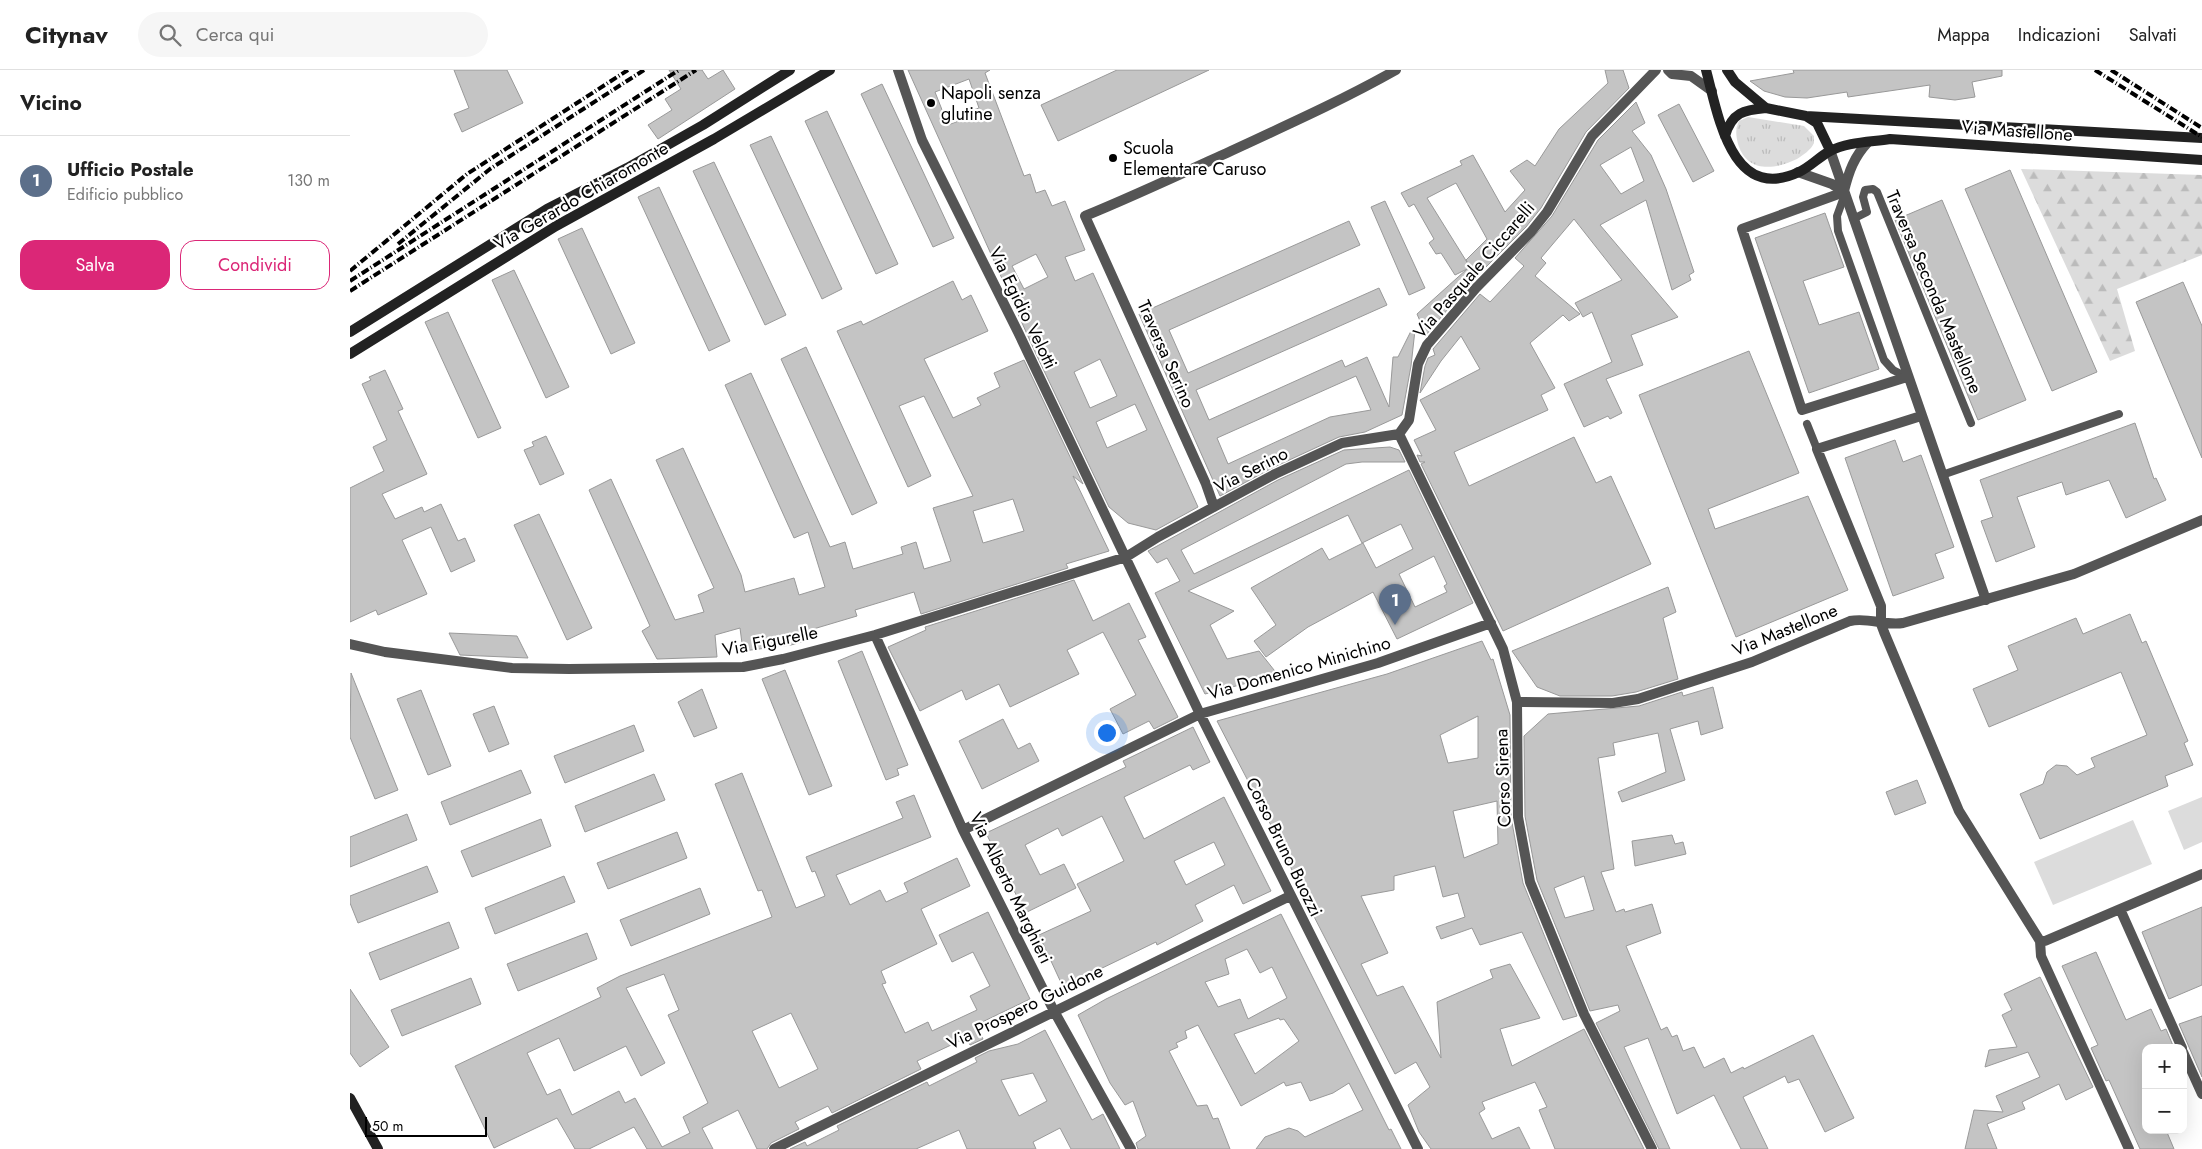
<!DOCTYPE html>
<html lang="it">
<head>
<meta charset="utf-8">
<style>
	body { margin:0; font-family:Jost,sans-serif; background:#f6f6f6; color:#222 }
	.controls { position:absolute; right:15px; bottom:15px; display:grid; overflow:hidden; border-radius:10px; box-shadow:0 5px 20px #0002 }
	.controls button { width:45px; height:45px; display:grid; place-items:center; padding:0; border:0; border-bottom:1px solid #e0e0e0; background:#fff; color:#222; font:25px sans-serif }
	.scale { position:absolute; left:15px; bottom:12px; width:122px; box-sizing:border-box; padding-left:5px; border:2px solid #000; border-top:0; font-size:14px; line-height:18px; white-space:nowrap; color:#000; -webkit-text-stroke:4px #fff; paint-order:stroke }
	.you { position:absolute; left:756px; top:662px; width:18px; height:18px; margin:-12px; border:4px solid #fff; border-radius:50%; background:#1a73e8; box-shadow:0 0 0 8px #1a73e833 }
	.badge { display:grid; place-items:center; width:32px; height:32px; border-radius:50%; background:#db2777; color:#fff; font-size:16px; font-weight:700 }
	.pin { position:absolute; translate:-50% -41px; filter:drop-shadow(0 1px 2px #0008) }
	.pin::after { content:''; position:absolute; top:26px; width:18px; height:15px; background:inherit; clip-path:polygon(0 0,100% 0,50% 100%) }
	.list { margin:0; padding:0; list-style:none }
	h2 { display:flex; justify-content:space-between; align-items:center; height:65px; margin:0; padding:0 20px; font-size:21px }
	h2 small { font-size:16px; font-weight:400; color:#767676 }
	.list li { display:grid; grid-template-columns:32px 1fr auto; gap:15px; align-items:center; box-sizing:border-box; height:90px; padding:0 20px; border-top:1px solid #e0e0e0 }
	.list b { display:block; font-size:19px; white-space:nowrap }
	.list p { margin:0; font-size:16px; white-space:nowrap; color:#767676 }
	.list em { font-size:16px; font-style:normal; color:#767676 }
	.actions { display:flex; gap:10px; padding:15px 20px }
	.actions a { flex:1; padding:11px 0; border:1px solid #db2777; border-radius:15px; text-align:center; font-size:18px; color:#db2777 }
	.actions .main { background:#db2777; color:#fff }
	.icon { flex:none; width:28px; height:28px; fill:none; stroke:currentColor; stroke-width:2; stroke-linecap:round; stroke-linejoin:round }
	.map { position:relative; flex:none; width:1852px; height:1079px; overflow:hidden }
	header { display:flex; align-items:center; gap:30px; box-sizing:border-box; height:70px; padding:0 25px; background:#fff; border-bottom:1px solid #e0e0e0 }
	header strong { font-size:24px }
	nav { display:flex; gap:28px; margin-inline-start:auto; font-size:18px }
	.search { width:350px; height:45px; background:#f6f6f6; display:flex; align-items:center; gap:12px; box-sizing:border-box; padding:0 18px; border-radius:28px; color:#767676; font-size:19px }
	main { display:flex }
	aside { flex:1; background:#fff }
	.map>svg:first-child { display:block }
	.grass { fill:url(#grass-tufts) }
	.forest { fill:url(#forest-firs) }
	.green { fill:#dcdcdc }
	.building { fill:#c4c4c4; stroke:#999; fill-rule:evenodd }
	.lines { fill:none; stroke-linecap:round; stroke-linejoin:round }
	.lane { stroke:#555; stroke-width:8 }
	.street { stroke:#555; stroke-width:10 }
	.secondary { stroke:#222; stroke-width:10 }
	.rail { stroke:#000; stroke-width:4; stroke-dasharray:8 2.5 1 2.5; stroke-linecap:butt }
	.poi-dot { fill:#000; stroke:#fff; stroke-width:2 }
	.labels { text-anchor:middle; stroke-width:4.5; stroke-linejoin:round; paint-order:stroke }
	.poi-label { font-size:18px; fill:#000; stroke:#fff; text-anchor:start }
	.street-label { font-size:18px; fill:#000; stroke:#fff }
</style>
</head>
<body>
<header>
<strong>Citynav</strong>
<div class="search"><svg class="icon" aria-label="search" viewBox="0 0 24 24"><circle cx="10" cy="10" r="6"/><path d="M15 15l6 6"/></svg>Cerca qui</div>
<nav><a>Mappa</a><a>Indicazioni</a><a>Salvati</a></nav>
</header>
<main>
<aside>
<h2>Vicino<small></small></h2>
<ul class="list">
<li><span class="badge" style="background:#5c6f8a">1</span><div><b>Ufficio Postale</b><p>Edificio pubblico</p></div><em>130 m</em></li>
</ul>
<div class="actions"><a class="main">Salva</a><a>Condividi</a></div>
</aside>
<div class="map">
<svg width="1852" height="1079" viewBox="0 0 1852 1079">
	<defs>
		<pattern id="grass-tufts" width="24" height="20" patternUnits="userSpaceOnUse" patternTransform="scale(1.25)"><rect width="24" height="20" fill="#dcdcdc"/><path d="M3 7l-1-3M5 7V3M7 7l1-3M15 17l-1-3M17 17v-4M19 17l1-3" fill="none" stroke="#bbb"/></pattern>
		<pattern id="forest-firs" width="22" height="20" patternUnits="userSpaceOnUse" patternTransform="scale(1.25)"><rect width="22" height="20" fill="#dcdcdc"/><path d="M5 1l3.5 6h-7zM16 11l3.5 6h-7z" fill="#bbb"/></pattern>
	</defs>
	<rect width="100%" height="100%" fill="#fff"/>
	<path class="grass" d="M1398 47 1454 56 1464 66V73C1461 80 1453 85 1447 89 1424 100 1397 103 1388 74 1386 65 1385 60 1389 51Z"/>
	<path class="forest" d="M1671 99 1852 105V185L1767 219 1785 281 1760 291Z"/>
	<path class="green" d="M1852 727V772L1834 780 1818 741Z
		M1783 750 1802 794 1703 835 1684 792Z"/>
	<path class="building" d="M104 0H157L173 33 112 62 104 44 119 38Z
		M319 0H352L358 9 373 0 385 19 308 69 298 55 322 40 315 29 331 19Z
		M558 0H640L635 3 674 106 680 104 686 123 695 120 702 136 715 131 735 180 715 187 725 211 743 203 848 437 806 460 778 453 759 437 686 284ZM619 9 629 38 623 40 625 45 598 55 585 22ZM686 184 698 207 674 219 662 196ZM750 289 767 326 740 338 724 302ZM785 334 797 360 757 378 746 352Z
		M767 0H859L708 71 691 35Z
		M1255 0H1273L1279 18 1236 62 1191 138 1176 157 1119 214 1076 265 1067 244 1117 199 1105 205 1091 183 1086 184 1079 173 1084 169 1064 134 1059 137 1051 123 1112 95 1110 91 1123 85 1155 142 1175 120 1160 101 1177 90 1185 96 1209 59 1258 13ZM1106 113 1137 169 1116 190 1120 197 1077 128Z
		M1443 0H1652V6L1622 12 1625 27 1605 30 1579 27 1580 15 1498 27 1497 22 1457 28 1435 27 1414 21 1400 11 1444 3Z
		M532 14 604 168 583 177 511 24Z
		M1286 32 1295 53 1282 61 1301 85 1316 119 1344 202 1339 205 1341 210 1322 220 1296 130 1250 155 1328 247 1281 265 1293 295 1256 309 1272 343 1260 349 1258 346 1234 357 1214 314 1262 292 1242 242 1233 247 1225 233 1272 210 1224 149 1191 188 1196 193 1185 206 1230 244 1219 251 1213 245 1180 273 1205 318 1191 325 1198 340 1104 382 1119 416 1224 367 1246 413 1261 406 1301 494 1153 561 1071 394 1075 392H1070L1067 385 1072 386 1064 370 1086 360 1070 330 1130 299 1111 266 1091 291 1070 323 1075 296 1078 288 1085 285 1083 279 1130 224 1140 232 1174 196 1165 188 1202 146 1248 70ZM1281 77 1294 111 1271 124 1250 95Z
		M1329 34 1364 101 1343 112 1308 45Z
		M477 41 548 194 526 204 455 51Z
		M421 66 492 219 472 229 400 75Z
		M364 92 436 245 415 255 343 101Z
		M1660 100 1747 302 1702 321 1615 119Z
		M309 117 380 271 359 281 288 127Z
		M1592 130 1676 330 1628 350 1545 150Z
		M1035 131 1075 218 1059 225 1021 137Z
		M1475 143 1494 197 1453 211 1469 255 1509 242 1529 299 1459 323 1405 168Z
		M999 151 1010 175 819 260 838 303 1029 218 1037 235 846 320 859 350 992 290 995 297 1017 287 1039 337 1043 287H1048L1062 259 1065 260 1061 296 1052 345 1015 362 989 367 922 398 870 426 789 244ZM1006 306 1021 340 980 347 878 394 867 368Z
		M232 158 285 273 261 284 208 169Z
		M164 200 219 317 196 328 142 210Z
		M603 211 612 230 621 225 638 261 574 289 603 348 631 335 627 328 650 317 644 303 674 290 733 414 723 406 759 481 716 494 718 498 571 544 564 522 505 540 507 546 460 560 462 569 441 575 393 581 390 558 365 565 367 587 307 589 292 561 300 556 239 420 261 409 325 550 354 542 348 525 364 518 306 390 333 378 391 505 395 522 444 508 449 525 475 517 458 462 444 468 375 315 401 303 480 477 495 472 503 499 553 484 551 477 566 472 574 499 601 491 583 438 623 426 574 326 549 336 581 406 558 417 487 261 511 251 513 255ZM663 429 674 461 633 473 623 441Z
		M1833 212 1852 256V388L1786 232Z
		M98 242 151 358 128 368 75 252Z
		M456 277 527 433 502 445 431 289Z
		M1399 281 1449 403 1358 439 1365 459 1458 426 1498 520 1386 567 1289 325Z
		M35 300 53 339 48 341 77 404 32 424 45 449 72 437 74 442 91 434 108 471 115 468 125 491 101 502 81 457 52 470 77 524 28 545 26 540 0 552V418L34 401 23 377 37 370 12 314 21 310 19 307Z
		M1785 353 1804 409 1806 408 1816 430 1776 448 1759 410 1716 425 1712 412 1667 427 1685 477 1646 492 1631 451 1643 447 1630 410Z
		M196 366 214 404 190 415 174 380 184 376 182 372Z
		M1545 370 1553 392 1571 385 1604 477 1585 484 1594 508 1543 526 1495 388Z
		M1040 377 1049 380 1055 392H1012L996 394 831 480 844 504 1059 400 1123 533 1047 569 1023 522 958 557 916 587 904 571 926 555 901 518 972 478 979 490 1013 473 1026 498 1063 479 1051 454 1012 473 998 445 838 521 884 541 860 555 877 589 909 581 928 605 855 624 805 523 830 511 817 488 807 493 798 481 928 410 994 380ZM1084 486 1097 514 1094 516 1097 522 1065 537 1049 504Z
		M189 444 242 558 217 570 164 455Z
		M724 510 743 551 779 533 796 567 788 570 828 647 804 659 799 651 773 664 760 639 786 625 753 562 717 580 729 604 660 637 649 614 616 630 612 620 570 641 538 577 576 560 575 557Z
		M1318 517 1326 542 1313 548 1328 609 1286 622 1262 626H1210L1187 617 1162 581Z
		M1780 544 1792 573 1796 571 1838 671 1834 673 1843 695 1815 706 1818 716 1690 769 1670 724 1693 714 1697 702 1706 695 1717 696 1727 705 1745 697 1741 688 1797 665 1771 602 1639 657 1623 619 1668 600 1658 576 1726 548 1733 564Z
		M99 563 167 566 178 588 110 585Z
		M1132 571 1141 590 1143 589 1160 645 1161 747 1173 813 1227 946 1213 950 1172 862 1130 875 1122 858 1091 869 1086 857 1115 847 1108 823 1093 827 1085 796 1044 806V820L1011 826 1038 883 1011 894 1027 926 1053 916 1091 988 1087 932 1143 908 1140 900 1160 894 1190 948 1150 959 1162 996 1234 959 1294 1079H1205L1189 1040 1197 1037 1185 1012 1132 1032 1135 1039 1129 1043 1142 1069 1169 1057 1180 1079H1081L1069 1062 1058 1035 1080 1017 1066 992 1045 1004 956 831 926 765 867 651 1037 604ZM1128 646V688L1098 693 1090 665ZM1147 731 1148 774 1114 788 1103 741Z
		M512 581 558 695 547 699 549 705 536 710 488 591Z
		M435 600 482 716 459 725 412 609Z
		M1 603 48 720 25 729 0 667Z
		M1363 617 1373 658 1351 665 1348 651 1320 659 1335 710 1272 732 1268 722 1316 702 1308 663 1263 673 1265 685 1248 688 1264 799 1251 802 1266 842 1274 839 1275 842 1302 834 1311 863 1276 876 1311 960 1317 957 1322 967 1327 965 1333 981 1344 977 1354 998 1374 988 1381 1003 1393 997 1394 999 1463 965 1504 1048 1475 1062 1449 1009 1438 1013 1435 1006 1393 1027 1418 1079H1391L1364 1025 1327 1044 1298 968 1274 977 1320 1079H1309L1246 953 1270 941 1268 935 1240 941 1187 810 1175 746 1174 666 1198 644 1289 636 1332 622 1333 626ZM1234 806 1244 840 1215 848 1204 818Z
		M352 619 367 658 344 667 328 632Z
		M71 620 101 696 78 705 47 629Z
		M144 636 159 674 139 682 123 644Z
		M653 649 668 679 680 673 689 691 632 719 609 671Z
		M284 655 294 681 215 713 204 686Z
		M843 657 860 692 843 700 840 695 774 727 794 769 874 727 921 821 893 834 884 815 845 835 853 851 807 875 806 872 713 917 689 865 741 841 727 814 774 791 752 746 712 766 708 758 675 775 690 805 714 794 726 818 675 843 636 763 776 697 773 691ZM864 772 875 795 836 815 824 791Z
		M171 700 181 723 100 755 91 732Z
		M392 703 446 838 475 826 465 801 462 802 456 787 553 748 546 732 564 725 581 767 486 805 500 835 530 820 536 832 558 822 554 813 607 788 620 816 571 839 587 874 531 901 536 913 532 914 555 963 578 952 582 961 627 940 620 926 640 916 623 882 602 892 589 865 638 842 680 929 626 955 633 969 620 975 616 968 567 991 571 999 482 1043 478 1036 445 1052 449 1059 421 1073 417 1079H407L388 1040 352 1058 363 1079H297L284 1057 239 1079H225L207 1048 144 1078 105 996 251 927 247 918 270 906 422 847 412 820 408 821 365 714ZM314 904 329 940 318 945 358 1033 333 1047 340 1063 312 1077 285 1028 275 1033 269 1021 222 1045 210 1019 197 1025 177 983 209 968 224 1001 276 976 291 1006 315 993 276 918ZM441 943 468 999 429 1018 402 961Z
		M304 704 315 730 235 762 225 736Z
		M1567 710 1576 733 1545 745 1536 722Z
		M57 744 67 770 0 797V767Z
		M191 749 201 776 122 807 111 781Z
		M327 762 337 788 258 819 247 793Z
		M1322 765 1325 774 1333 772 1336 784 1285 796 1282 771Z
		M77 796 88 822 8 853 0 833V826Z
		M214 806 225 832 145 864 135 838Z
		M350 818 360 844 281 876 270 850Z
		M1852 837V915L1819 929 1792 862Z
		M931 844 1039 1060 1041 1059 1051 1079H906L915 1067 939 1058 948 1061 955 1067 1013 1040 999 1013 983 1023 960 1031 951 1012 936 1016 934 1012 891 1036 848 955 835 961 837 968 826 973 828 977 819 981 847 1036 857 1035 863 1049 868 1048 880 1079H788L786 1073 796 1066 783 1031 775 1035 760 1013 728 945 756 929ZM897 879 910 903 922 897 937 928 898 949 890 929 868 937 855 912 879 904 875 889ZM929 948 930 950 934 949 949 971 905 1004 884 964Z
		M99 852 109 878 30 910 19 883Z
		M237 863 247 889 168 921 157 894Z
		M1746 882 1776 950 1801 939 1811 961 1816 959 1824 978H1796V1060H1816L1824 1079H1790L1759 1010 1756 1011 1741 978 1748 975 1712 896Z
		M1690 907 1743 1017 1716 1030 1709 1014 1672 1032 1675 1039 1637 1054 1647 1079H1615L1624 1040 1653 1042 1646 1026 1690 1007 1678 982 1635 997 1639 980 1667 977 1652 945 1662 940 1654 924Z
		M121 908 131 934 52 966 41 940Z
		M0 919 39 977 10 997 0 983Z
		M1852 946V1007L1829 954Z
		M695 960 742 1050 753 1044 770 1079H721L710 1058 683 1072 686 1079H617L609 1060 566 1079H440L455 1072 457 1076 489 1060 487 1056 577 1012 579 1016 627 992 625 988 639 981 668 974ZM683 1003 697 1031 669 1046 651 1010Z"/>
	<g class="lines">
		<path class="lane" d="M1495 124 1487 146 1488 161 1534 290 1543 300 1557 307
			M1503 149 1517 142 1513 127 1515 120 1523 119 1527 122 1621 353
			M1457 354 1467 379
			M1592 405 1769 344"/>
		<path class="street" d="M548 0 572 70 668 262 850 644 1068 1079
			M1318 0 1322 4 1341 6 1362 21
			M1480 80 1636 530
			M1448 102 1482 114 1494 122
			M1494 121C1499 101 1504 87 1518 72
			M1494 122 1392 159 1452 340 1557 307
			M1571 346 1467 379 1531 536V554L1534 562 1609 741 1690 871
			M1049 364 1153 579 1167 632 1168 747 1180 812 1234 944 1302 1079
			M1049 364 1059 350 1068 294 1077 275 1126 218 1181 162 1197 142 1242 66 1306 0
			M864 437 856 414 735 146C784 126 833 103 881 81 937 55 993 30 1046 0
			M525 565 613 760 704 941 781 1079
			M0 574 35 582 162 598 219 599 393 597 433 589 525 565 776 487 808 467 925 404 992 373 1049 364
			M1167 632 1263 633 1288 629 1402 592 1500 551C1518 547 1535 556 1553 553L1724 504 1852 450
			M613 760 850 644 1028 593 1141 553
			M1770 839 1832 978
			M1690 871 1691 886 1779 1079
			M1690 871H1695L1852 804
			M1833 982 1852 1024
			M424 1079 940 826"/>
		<path class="secondary" d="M1356 0C1368 44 1381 134 1449 102 1460 97 1469 87 1480 81 1497 72 1521 72 1540 69L1852 90
			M1377 0 1385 12 1416 38 1456 46 1852 68
			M1456 46 1467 53 1480 80
			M1375 66C1382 42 1394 40 1416 38
			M0 262 197 139 277 98 353 55 440 0
			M0 284 206 156 364 69 480 0
			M0 1028 28 1079"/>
		<path class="rail" d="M1745 0 1852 67
			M1761 0 1852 58
			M48 174 140 99 294 0
			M0 201 117 104 278 0
			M0 211 329 0
			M0 221 346 0"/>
	</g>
	<g class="poi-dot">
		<circle cx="581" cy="33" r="5"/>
		<circle cx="763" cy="88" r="5"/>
	</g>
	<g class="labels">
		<g class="poi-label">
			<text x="591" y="29">Napoli senza<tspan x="591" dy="21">glutine</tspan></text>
			<text x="773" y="84">Scuola<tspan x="773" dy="21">Elementare Caruso</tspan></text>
		</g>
		<g class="street-label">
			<text transform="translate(1667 61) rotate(4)" y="6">Via Mastellone</text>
			<text transform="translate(231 126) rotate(-30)" y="6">Via Gerardo Chiaromonte</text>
			<text transform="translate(1124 200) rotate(-49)" y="6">Via Pasquale Ciccarelli</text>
			<text transform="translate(1584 222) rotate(67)" y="6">Traversa Seconda Mastellone</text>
			<text transform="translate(673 238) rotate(64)" y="6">Via Egidio Velotti</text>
			<text transform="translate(816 284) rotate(66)" y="6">Traversa Serino</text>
			<text transform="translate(901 400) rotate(-27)" y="6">Via Serino</text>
			<text transform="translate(1435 560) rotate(-22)" y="6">Via Mastellone</text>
			<text transform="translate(420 571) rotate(-11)" y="6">Via Figurelle</text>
			<text transform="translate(949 598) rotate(-16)" y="6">Via Domenico Minichino</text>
			<text transform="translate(1153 708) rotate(-92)" y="6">Corso Sirena</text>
			<text transform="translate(934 777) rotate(64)" y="6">Corso Bruno Buozzi</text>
			<text transform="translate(661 818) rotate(64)" y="6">Via Alberto Marghieri</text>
			<text transform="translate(675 937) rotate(-26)" y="6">Via Prospero Guidone</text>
		</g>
	</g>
</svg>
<div class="controls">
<button>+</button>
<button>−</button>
</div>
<div class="scale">50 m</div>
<div class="you"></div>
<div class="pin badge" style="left:1045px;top:555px;background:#5c6f8a">1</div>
</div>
</main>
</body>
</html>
